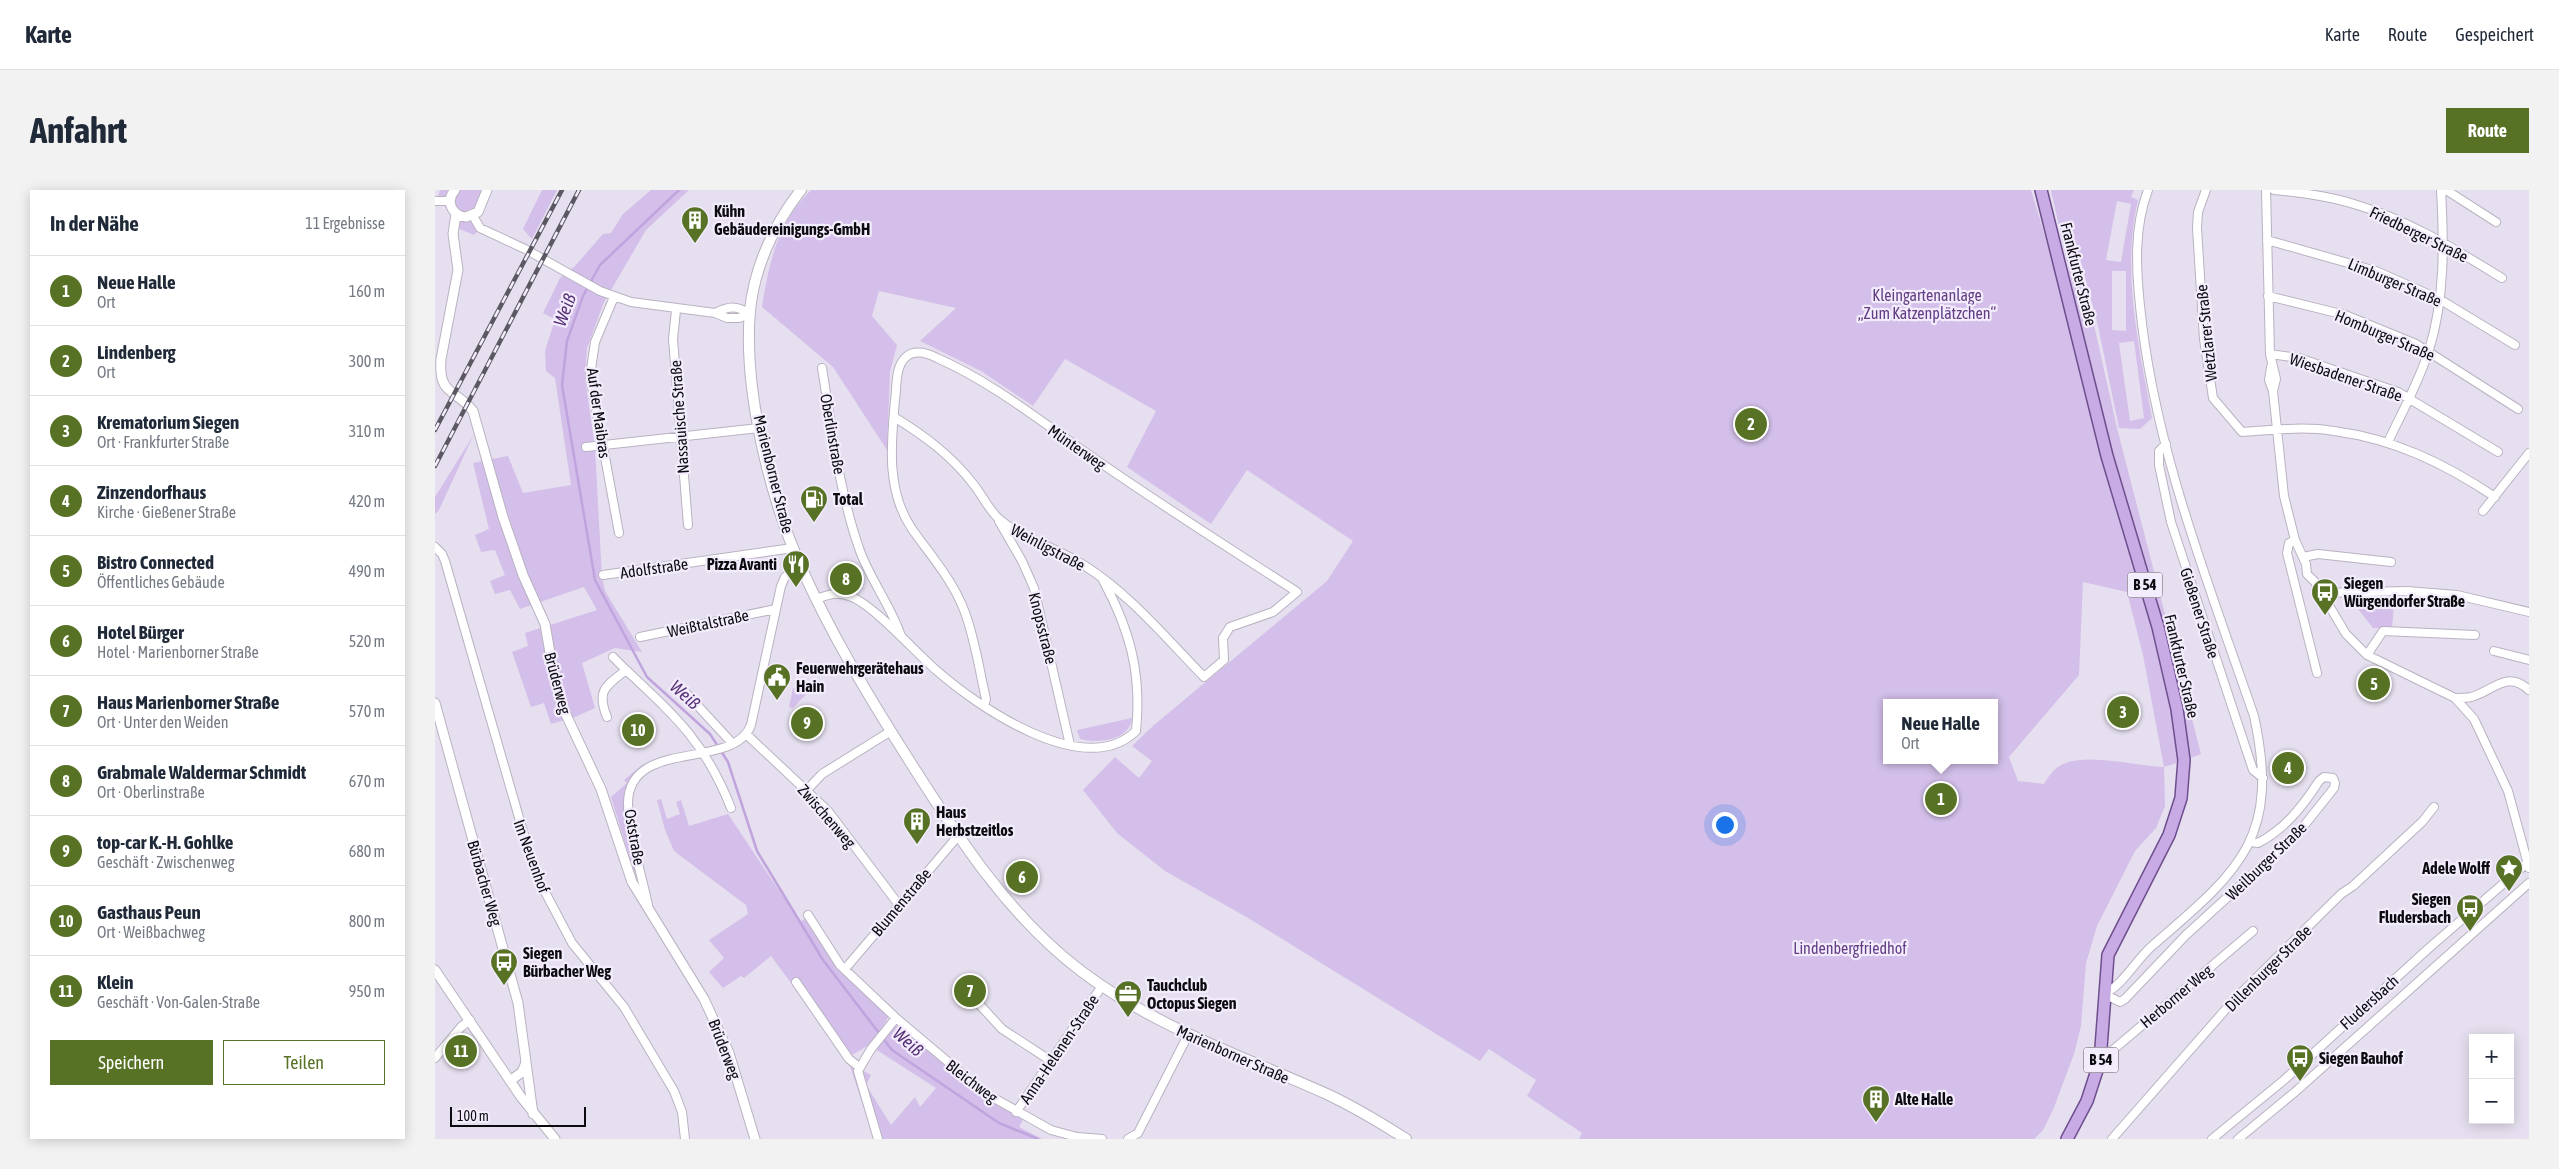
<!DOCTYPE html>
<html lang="de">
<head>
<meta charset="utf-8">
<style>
	body { margin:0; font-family:"Asap Condensed",sans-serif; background:#f2f2f3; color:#1f2937 }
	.controls { position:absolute; right:15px; bottom:15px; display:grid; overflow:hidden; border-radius:0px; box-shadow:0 2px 12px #0003 }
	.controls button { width:45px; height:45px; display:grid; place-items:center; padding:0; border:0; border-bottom:1px solid #e0e1e3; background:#fff; color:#1f2937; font:25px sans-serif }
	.scale { position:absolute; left:15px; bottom:12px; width:136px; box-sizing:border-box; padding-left:5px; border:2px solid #0d0b10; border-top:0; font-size:14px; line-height:18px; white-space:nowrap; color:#0d0b10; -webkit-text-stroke:4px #f3ecfc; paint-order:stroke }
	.you { position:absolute; left:1289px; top:634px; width:18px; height:18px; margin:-12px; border:4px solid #fff; border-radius:50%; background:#1a73e8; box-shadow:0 0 0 8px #1a73e833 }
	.badge { display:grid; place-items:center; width:32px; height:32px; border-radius:50%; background:#577225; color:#fff; font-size:16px; font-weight:700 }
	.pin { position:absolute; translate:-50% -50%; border:2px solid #fff; box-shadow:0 1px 5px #0006 }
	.popup { position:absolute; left:1448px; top:509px; width:115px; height:65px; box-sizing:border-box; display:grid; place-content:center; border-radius:0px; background:#fff; filter:drop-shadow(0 1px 4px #0005); font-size:16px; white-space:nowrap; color:#747a83 }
	.popup b { font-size:19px; color:#1f2937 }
	.popup::after { content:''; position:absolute; left:50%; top:100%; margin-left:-10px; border:10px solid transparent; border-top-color:#fff }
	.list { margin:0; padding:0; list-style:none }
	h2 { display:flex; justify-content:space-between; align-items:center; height:65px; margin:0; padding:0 20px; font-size:21px }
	h2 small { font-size:16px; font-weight:400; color:#747a83 }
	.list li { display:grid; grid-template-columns:32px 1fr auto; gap:15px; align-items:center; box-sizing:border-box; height:70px; padding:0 20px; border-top:1px solid #e0e1e3 }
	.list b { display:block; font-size:19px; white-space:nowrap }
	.list p { margin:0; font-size:16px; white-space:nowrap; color:#747a83 }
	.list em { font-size:16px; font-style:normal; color:#747a83 }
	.actions { display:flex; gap:10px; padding:15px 20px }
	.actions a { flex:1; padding:11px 0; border:1px solid #577225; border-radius:0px; text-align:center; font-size:18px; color:#577225 }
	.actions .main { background:#577225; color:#fff }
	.map { position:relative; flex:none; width:2094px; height:949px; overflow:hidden; border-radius:0px }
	header { display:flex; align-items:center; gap:30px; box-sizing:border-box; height:70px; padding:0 25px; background:#fff; border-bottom:1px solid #e0e1e3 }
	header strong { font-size:24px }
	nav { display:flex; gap:28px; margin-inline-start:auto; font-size:18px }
	.intro { display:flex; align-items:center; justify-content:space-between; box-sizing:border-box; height:120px; padding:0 30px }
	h1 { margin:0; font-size:35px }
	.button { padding:12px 22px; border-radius:0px; background:#577225; color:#fff; font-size:18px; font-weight:700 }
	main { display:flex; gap:30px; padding:0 30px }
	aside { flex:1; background:#fff; border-radius:0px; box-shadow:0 2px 12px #0003 }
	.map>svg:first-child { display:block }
	.green { fill:#d3bfe9; fill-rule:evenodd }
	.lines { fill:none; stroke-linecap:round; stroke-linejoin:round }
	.stream { stroke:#c0a4de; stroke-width:2.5 }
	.minor-casing { stroke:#b9b2c1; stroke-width:10 }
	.tertiary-casing { stroke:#b9b2c1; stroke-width:11 }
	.secondary-casing { stroke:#b9b2c1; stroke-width:12 }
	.primary-casing { stroke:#6e4e8e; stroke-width:14 }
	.minor { stroke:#fff; stroke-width:8 }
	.tertiary { stroke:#fff; stroke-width:9 }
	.secondary { stroke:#fff; stroke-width:10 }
	.primary { stroke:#c8aae4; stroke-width:11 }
	.rail-casing { stroke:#5c5861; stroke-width:4.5 }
	.rail { stroke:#f3ecfc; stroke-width:2.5; stroke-dasharray:8; stroke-linecap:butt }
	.labels { text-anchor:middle; stroke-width:4.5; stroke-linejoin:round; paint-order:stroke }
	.shield { fill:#f3ecfc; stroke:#524e57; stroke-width:1 }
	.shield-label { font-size:15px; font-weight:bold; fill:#0d0b10 }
	.poi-label { font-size:16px; font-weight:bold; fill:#0d0b10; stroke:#f3ecfc; text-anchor:start }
	.street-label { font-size:16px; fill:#0d0b10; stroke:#f3ecfc }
	.park-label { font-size:16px; fill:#623d84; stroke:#f3ecfc }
	.water-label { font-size:18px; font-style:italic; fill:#573277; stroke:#f3ecfc }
</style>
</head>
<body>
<header>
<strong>Karte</strong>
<nav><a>Karte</a><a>Route</a><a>Gespeichert</a></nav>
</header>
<div class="intro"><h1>Anfahrt</h1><a class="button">Route</a></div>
<main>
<aside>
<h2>In der Nähe<small>11 Ergebnisse</small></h2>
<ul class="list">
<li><span class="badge">1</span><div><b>Neue Halle</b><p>Ort</p></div><em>160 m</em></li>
<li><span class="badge">2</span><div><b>Lindenberg</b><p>Ort</p></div><em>300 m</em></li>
<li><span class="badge">3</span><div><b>Krematorium Siegen</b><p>Ort · Frankfurter Straße</p></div><em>310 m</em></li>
<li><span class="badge">4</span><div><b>Zinzendorfhaus</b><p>Kirche · Gießener Straße</p></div><em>420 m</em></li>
<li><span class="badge">5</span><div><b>Bistro Connected</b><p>Öffentliches Gebäude</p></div><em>490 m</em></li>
<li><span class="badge">6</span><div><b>Hotel Bürger</b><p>Hotel · Marienborner Straße</p></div><em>520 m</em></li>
<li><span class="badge">7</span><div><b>Haus Marienborner Straße</b><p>Ort · Unter den Weiden</p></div><em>570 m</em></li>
<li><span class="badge">8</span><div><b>Grabmale Waldermar Schmidt</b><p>Ort · Oberlinstraße</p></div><em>670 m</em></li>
<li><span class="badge">9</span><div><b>top-car K.-H. Gohlke</b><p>Geschäft · Zwischenweg</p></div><em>680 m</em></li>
<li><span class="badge">10</span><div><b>Gasthaus Peun</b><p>Ort · Weißbachweg</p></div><em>800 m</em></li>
<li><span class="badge">11</span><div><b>Klein</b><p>Geschäft · Von-Galen-Straße</p></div><em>950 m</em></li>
</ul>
<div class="actions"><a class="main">Speichern</a><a>Teilen</a></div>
</aside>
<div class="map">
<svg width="2094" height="949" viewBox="0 0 2094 949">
	<rect width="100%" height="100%" fill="#e6dfef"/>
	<path class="green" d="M5 0H52L38 26 45 38 39 45 20 37 16 16 2 11Z
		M107 0H122L97 49 88 39Z
		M216 0H254L211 40 169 112 152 158 150 189 160 257 167 388 170 401 207 462 180 458 147 473 160 518 140 527 116 534 109 513 96 517 77 462 93 456 90 443 162 420 149 397 85 419 75 400 60 404 55 391 70 385 60 360 46 362 40 345 54 339 38 273 73 266 88 303 136 295 120 188 111 181 110 161 120 129 108 123 125 88 140 76 168 44 176 43 188 24Z
		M376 0H1596C1624 88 1644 178 1668 267 1696 369 1730 466 1745 572L1729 577 1730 616 1721 638 1700 661 1662 736 1651 773 1646 836 1639 864 1618 920 1608 940 1599 949H1144L1147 943 1092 906 1101 890 1054 859 1045 871 813 728 730 681 682 643 648 600 680 567 704 588 717 571 697 556 719 535 892 391 918 351 812 280 776 334 692 277 721 221 630 169 598 216 546 181 485 151 521 118 444 101 437 126 462 155 455 182 452 260 398 177 327 117C334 72 342 34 376 0ZM1648 392 1692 402 1708 465 1729 577C1700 576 1654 563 1628 574 1619 578 1614 586 1609 594L1583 591 1574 567 1644 485ZM1452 513H1560V570H1452Z
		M1616 0H1699L1696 7 1703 10C1686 81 1704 158 1717 228L1705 239 1684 238 1662 131 1640 50 1682 238 1766 564 1750 570 1675 266ZM1682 11 1696 14 1686 72 1671 70ZM1677 81H1691V141L1677 140ZM1699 151 1709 228 1695 231 1684 153Z
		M38 246 4 320 0 324V307Z
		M1916 410 1959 415 1957 438H1938Z
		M358 498 374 501 358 518 354 517Z
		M697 528C695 550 664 554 645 549L642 540Z
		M208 574 209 577 194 592 189 609 204 689 198 679 176 607 192 593 189 590Z
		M226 609 232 629 245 624 241 612 246 610 254 636 293 624 365 732 372 727 396 766 454 826 447 838 450 846 459 836H464L528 891 588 930 584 937 607 949H439L414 873 436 885 431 895 456 935 480 907 485 917 501 898 434 855 412 868 336 766 309 788 306 786 288 798 274 782 289 768 274 750 313 724 311 715 239 661 230 640 222 610Z"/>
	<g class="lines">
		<path class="stream" d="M244 0 165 75 148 106 132 151 127 195 160 390 212 487 275 544 293 572 322 661 388 770 457 860 564 933 603 949"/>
		<g class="minor-casing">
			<path id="minor" d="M1771 0 1763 22 1762 38 1769 149 1778 208 1807 242C1837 240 1868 236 1899 241 1959 249 2009 273 2060 307
				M1831 0 1835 164 1841 189 1838 201
				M1839 0C1867 3 1895 6 1922 15 1974 30 2021 60 2067 88
				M2011 0 2061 32
				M0 11H15
				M38 26 45 38 90 59 165 101 196 112 280 123 292 128H304L315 124
				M1832 50 1941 81 2004 109 2080 155
				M1833 106 1910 125 1981 154 2083 219
				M179 107 160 152 155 186 184 343
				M241 120 238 149 253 335
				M280 123C294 116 301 115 315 124
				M1835 164 1864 168 1963 202 2063 262
				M1836 177 1834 190 1838 201 1849 306 1860 350 1871 374 1872 384 1880 392 1911 444 1932 465 2020 508 2039 529 2073 601 2094 678
				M387 178C397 239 404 302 425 361 436 391 456 416 466 446
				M459 227C490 246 517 266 539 295 547 305 554 320 564 329 588 349 620 357 647 374 694 403 730 447 769 487L789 470 788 448 795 437 838 422 862 402C794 358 726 315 660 269 609 234 559 193 502 168 492 163 480 159 471 167 460 176 462 197 460 210 456 254 451 301 477 339 496 366 517 389 529 420 540 448 544 479 551 509L549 516
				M1953 252C1967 222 1984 192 1994 160 2010 109 2009 53 2006 0
				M1731 254 1724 261V275L1736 332 1818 580 1828 588
				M151 257 324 238
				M2048 321 2094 263
				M564 331 587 371 599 398 635 555
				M1860 350 1854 353 1852 363 1882 483
				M0 357 7 364 10 371 100 683 137 753 189 817 239 901 247 922 250 949
				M1868 367 1883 364 1956 372
				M168 385 358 358
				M1885 403 1972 401 2022 405 2094 422
				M381 409C393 405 401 401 414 406 437 413 481 463 501 480 542 516 649 591 701 541 707 484 695 440 668 390
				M205 447 341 419
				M2059 461 2094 470
				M1932 465 1948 441 2040 445
				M191 480C241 527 270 552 296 618
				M251 503 297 553
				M2020 508C2025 508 2031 508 2036 507 2057 502 2071 479 2094 500
				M172 527C161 500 171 496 191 480L178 467
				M311 544 393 621 464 715
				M372 600 387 584 456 541
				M213 715C207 687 193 640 193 613 194 547 299 581 316 535L346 396 350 387 366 378
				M373 725 405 775 461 828 550 903 616 940 642 947 667 949
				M410 779 523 646
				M361 792 414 869 424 877
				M1669 804C1689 794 1700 771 1717 756 1804 681 1846 649 1819 526 1773 392 1719 257 1705 116 1701 77 1699 37 1713 0
				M1669 804 1685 812 1690 809 1751 745 1864 642 1899 598 1900 593 1898 588 1889 587 1884 591C1868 616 1850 639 1823 653L1816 652
				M544 814 567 839 616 871
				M0 868 26 837 35 830
				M1665 871 1818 741
				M581 922 667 796
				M443 949 423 881 436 859 461 828
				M693 949 703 943 753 845
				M1677 949 1798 811 1906 704 1918 696 1987 632 1999 617
				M1777 949 1849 890 1994 758 2091 674
				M1803 949 1860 902 2094 693"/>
		</g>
		<g class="tertiary-casing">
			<path id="tertiary" d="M20 0C10 11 17 26 31 27L43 22 52 0
				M21 24 18 44 23 80 6 169C3 206 21 199 38 221L68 327 88 385 110 434 119 486 126 514 166 599 197 692 269 809 294 863 320 949
				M0 513 83 813 98 924
				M0 780 86 907 120 949
				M75 891 87 882 90 875"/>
		</g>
		<g class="secondary-casing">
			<path id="secondary" d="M366 0C339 34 319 78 315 121 308 198 335 309 367 379 396 444 434 507 472 567 521 644 572 725 646 781 721 838 810 867 894 905 921 918 946 933 971 949"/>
		</g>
		<g class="primary-casing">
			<path id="primary" d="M1606 0 1672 266 1723 437 1742 519 1749 570 1746 608 1734 645 1673 765 1665 871 1652 911 1632 949"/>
		</g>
		<use href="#minor" class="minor"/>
		<use href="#tertiary" class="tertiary"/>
		<use href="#secondary" class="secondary"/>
		<use href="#primary" class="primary"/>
		<g class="rail-casing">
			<path id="rail" d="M0 240 127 0
				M0 276 144 0"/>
		</g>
		<use href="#rail" class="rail"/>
	</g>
	<defs>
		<g id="building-pin" transform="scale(1.4375)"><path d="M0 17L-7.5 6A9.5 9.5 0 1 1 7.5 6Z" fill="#577225" stroke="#f3ecfc"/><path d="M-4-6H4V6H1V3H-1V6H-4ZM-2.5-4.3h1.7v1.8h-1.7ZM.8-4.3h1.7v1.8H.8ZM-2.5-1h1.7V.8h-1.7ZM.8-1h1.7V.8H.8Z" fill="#fff"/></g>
		<g id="fuel-pin" transform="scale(1.4375)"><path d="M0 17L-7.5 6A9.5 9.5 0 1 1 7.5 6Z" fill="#577225" stroke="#f3ecfc"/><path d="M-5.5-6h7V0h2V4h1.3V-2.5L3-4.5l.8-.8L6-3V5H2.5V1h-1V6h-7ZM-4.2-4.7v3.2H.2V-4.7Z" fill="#fff"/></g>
		<g id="restaurant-pin" transform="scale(1.4375)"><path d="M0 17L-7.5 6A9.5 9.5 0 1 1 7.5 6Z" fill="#577225" stroke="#f3ecfc"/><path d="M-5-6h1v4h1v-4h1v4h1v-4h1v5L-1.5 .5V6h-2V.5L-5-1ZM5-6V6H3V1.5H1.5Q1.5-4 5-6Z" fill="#fff"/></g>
		<g id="bus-pin" transform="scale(1.4375)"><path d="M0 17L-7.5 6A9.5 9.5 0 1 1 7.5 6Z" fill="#577225" stroke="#f3ecfc"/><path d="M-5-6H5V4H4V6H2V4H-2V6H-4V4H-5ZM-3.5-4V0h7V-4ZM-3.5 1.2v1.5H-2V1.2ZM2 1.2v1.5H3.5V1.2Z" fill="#fff"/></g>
		<g id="civic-pin" transform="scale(1.4375)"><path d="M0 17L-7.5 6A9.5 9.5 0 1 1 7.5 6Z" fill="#577225" stroke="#f3ecfc"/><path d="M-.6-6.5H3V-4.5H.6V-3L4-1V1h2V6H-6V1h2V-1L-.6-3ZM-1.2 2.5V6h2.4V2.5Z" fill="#fff"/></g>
		<g id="sight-pin" transform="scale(1.4375)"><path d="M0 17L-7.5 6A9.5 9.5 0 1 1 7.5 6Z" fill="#577225" stroke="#f3ecfc"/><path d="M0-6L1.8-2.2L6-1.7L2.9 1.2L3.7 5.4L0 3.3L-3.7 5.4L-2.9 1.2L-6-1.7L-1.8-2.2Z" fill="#fff"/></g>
		<g id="office-pin" transform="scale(1.4375)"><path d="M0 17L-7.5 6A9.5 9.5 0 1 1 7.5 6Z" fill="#577225" stroke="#f3ecfc"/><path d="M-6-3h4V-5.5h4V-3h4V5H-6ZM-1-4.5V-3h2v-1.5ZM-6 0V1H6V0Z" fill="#fff"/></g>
	</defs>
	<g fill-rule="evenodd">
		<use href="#building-pin" x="260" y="30"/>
		<use href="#fuel-pin" x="379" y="309"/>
		<use href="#restaurant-pin" x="361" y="374"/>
		<use href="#bus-pin" x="1890" y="402"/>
		<use href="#civic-pin" x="342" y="487"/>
		<use href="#building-pin" x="482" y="631"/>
		<use href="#sight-pin" x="2074" y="678"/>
		<use href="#bus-pin" x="2035" y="718"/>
		<use href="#bus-pin" x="69" y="772"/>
		<use href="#office-pin" x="693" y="804"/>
		<use href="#bus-pin" x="1865" y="868"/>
		<use href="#building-pin" x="1441" y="909"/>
	</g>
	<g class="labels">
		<g class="shield">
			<rect x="1692.5" y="382.5" width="35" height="25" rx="4"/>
			<rect x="1648.5" y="857.5" width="35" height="25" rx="4"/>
		</g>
		<g class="shield-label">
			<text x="1710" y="400">B 54</text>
			<text x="1666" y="875">B 54</text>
		</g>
		<g class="poi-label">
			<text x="279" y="27">Kühn<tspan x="279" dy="18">Gebäudereinigungs-GmbH</tspan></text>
			<text x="398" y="315">Total</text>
			<text x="342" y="380" text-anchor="end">Pizza Avanti</text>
			<text x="1909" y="399">Siegen<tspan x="1909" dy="18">Würgendorfer Straße</tspan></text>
			<text x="361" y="484">Feuerwehrgerätehaus<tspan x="361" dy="18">Hain</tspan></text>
			<text x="501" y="628">Haus<tspan x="501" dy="18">Herbstzeitlos</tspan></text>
			<text x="2055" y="684" text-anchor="end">Adele Wolff</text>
			<text x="2016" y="715" text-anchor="end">Siegen<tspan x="2016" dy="18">Fludersbach</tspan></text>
			<text x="88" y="769">Siegen<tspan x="88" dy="18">Bürbacher Weg</tspan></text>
			<text x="712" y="801">Tauchclub<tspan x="712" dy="18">Octopus Siegen</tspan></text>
			<text x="1884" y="874">Siegen Bauhof</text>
			<text x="1460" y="915">Alte Halle</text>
		</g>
		<g class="street-label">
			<text transform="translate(1984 44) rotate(26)" y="6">Friedberger Straße</text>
			<text transform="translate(1644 84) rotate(76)" y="6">Frankfurter Straße</text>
			<text transform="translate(1960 92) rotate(23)" y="6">Limburger Straße</text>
			<text transform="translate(1771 143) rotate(-96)" y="6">Wetzlarer Straße</text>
			<text transform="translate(1950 145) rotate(23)" y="6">Homburger Straße</text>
			<text transform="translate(1911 187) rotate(19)" y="6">Wiesbadener Straße</text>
			<text transform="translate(164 223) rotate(82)" y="6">Auf der Maibras</text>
			<text transform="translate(244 227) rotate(-94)" y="6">Nassauische Straße</text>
			<text transform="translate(398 244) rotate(80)" y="6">Oberlinstraße</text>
			<text transform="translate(642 257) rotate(35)" y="6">Münterweg</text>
			<text transform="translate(339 284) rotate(76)" y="6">Marienborner Straße</text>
			<text transform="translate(613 357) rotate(28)" y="6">Weinligstraße</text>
			<text transform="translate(219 378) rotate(-8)" y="6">Adolfstraße</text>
			<text transform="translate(1765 423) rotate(72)" y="6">Gießener Straße</text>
			<text transform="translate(273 433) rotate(-12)" y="6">Weißtalstraße</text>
			<text transform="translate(608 438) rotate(76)" y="6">Knopsstraße</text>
			<text transform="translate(1747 476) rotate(77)" y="6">Frankfurter Straße</text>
			<text transform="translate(123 493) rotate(75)" y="6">Brüderweg</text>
			<text transform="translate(392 626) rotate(49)" y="6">Zwischenweg</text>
			<text transform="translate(200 647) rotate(80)" y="6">Oststraße</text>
			<text transform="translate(97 666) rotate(70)" y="6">Im Neuenhof</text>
			<text transform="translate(1831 671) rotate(-44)" y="6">Weilburger Straße</text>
			<text transform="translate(50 693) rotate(74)" y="6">Bürbacher Weg</text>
			<text transform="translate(466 712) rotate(-50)" y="6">Blumenstraße</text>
			<text transform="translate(1833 778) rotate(-45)" y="6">Dillenburger Straße</text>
			<text transform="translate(1741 806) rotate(-40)" y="6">Herborner Weg</text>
			<text transform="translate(1934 812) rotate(-42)" y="6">Fludersbach</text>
			<text transform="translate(290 859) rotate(69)" y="6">Brüderweg</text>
			<text transform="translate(624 859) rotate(-56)" y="6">Anna-Helenen-Straße</text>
			<text transform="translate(798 864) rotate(24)" y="6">Marienborner Straße</text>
			<text transform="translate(537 891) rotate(37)" y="6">Bleichweg</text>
		</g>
		<g class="park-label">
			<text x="1492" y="111">Kleingartenanlage<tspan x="1492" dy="18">„Zum Katzenplätzchen“</tspan></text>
			<text x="1415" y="764">Lindenbergfriedhof</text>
		</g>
		<g class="water-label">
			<text transform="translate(130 120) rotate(-69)" y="6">Weiß</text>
			<text transform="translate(250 505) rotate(42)" y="6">Weiß</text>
			<text transform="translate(473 852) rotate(41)" y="6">Weiß</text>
		</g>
	</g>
</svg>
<div class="controls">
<button>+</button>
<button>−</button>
</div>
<div class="scale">100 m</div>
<div class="you"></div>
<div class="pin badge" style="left:1506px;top:609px">1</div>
<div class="popup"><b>Neue Halle</b>Ort</div>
<div class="pin badge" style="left:1316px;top:234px">2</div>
<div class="pin badge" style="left:1688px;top:522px">3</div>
<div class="pin badge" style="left:1853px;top:578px">4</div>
<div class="pin badge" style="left:1939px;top:494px">5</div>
<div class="pin badge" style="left:587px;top:687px">6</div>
<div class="pin badge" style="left:535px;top:801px">7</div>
<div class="pin badge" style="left:411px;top:389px">8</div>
<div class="pin badge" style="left:372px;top:533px">9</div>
<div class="pin badge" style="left:203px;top:540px">10</div>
<div class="pin badge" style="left:26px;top:861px">11</div>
</div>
</main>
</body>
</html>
